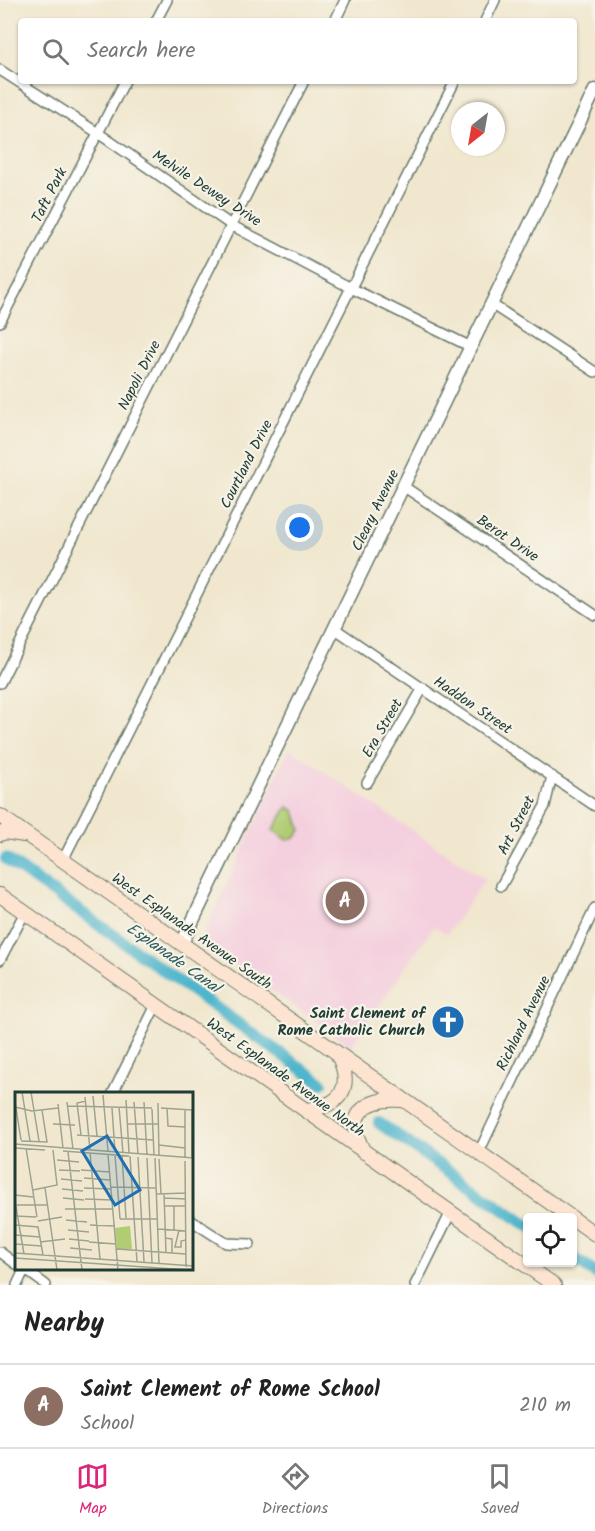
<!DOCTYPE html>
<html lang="en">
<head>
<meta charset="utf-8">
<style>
	body { margin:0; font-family:Kalam,sans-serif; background:#f6f6f6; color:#222 }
	.controls { position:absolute; right:18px; bottom:18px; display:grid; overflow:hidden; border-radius:6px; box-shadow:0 2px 4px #0004 }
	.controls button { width:54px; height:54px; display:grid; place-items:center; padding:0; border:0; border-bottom:2px solid #e0e0e0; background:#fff; color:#222; font:30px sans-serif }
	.compass { position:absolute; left:451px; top:102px; width:54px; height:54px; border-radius:50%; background:#fff; box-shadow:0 2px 4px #0004; rotate:211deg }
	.you { position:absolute; left:300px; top:528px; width:21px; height:21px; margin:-15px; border:4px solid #fff; border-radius:50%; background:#1a73e8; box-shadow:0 0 0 9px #1a73e833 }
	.badge { display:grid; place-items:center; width:39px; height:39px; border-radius:50%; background:#db2777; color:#fff; font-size:20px; font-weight:700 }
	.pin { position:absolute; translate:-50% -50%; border:3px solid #fff; box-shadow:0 2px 6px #0006 }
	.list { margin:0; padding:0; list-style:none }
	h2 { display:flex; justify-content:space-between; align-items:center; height:78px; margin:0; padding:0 24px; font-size:26px }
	h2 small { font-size:20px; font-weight:400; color:#767676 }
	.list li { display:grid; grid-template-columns:39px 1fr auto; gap:18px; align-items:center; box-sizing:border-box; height:84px; padding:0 24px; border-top:2px solid #e0e0e0 }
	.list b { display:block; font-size:22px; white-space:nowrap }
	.list p { margin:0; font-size:20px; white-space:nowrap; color:#767676 }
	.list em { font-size:20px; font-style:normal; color:#767676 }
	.icon { flex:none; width:33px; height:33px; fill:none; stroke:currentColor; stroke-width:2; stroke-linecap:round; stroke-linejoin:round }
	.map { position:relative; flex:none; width:595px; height:1285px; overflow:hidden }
	.search { position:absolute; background:#fff; box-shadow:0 2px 4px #0004; left:18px; right:18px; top:18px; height:66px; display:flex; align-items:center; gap:15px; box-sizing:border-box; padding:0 21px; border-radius:6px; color:#767676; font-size:22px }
	.sheet { height:162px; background:#fff }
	nav { display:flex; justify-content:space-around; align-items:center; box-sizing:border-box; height:84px; border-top:2px solid #e0e0e0; background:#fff; font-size:16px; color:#767676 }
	nav a { display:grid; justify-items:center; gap:3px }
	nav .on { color:#db2777 }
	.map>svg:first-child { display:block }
	.built { fill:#f4cfde }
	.green { fill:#b1cc72; stroke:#688453; stroke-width:1.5 }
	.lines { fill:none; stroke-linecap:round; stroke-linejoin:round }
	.canal { stroke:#4eb5cc; stroke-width:12 }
	.minor-casing { stroke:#68786a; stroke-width:12 }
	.tertiary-casing { stroke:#68786a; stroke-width:15 }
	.secondary-casing { stroke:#68786a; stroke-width:16 }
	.minor { stroke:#fff; stroke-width:9 }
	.tertiary { stroke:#fff; stroke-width:12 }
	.secondary { stroke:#fde4d0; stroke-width:14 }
	.labels { text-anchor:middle; stroke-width:4.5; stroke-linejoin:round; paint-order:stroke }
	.street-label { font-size:15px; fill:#1f3d34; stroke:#f7f3e8 }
	.poi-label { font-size:15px; font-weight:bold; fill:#1f3d34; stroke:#f7f3e8; text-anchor:end }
	.water-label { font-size:16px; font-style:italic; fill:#2b5b5a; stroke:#f7f3e8 }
	.inset-road { fill:none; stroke:#9ca390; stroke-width:1.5 }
	.view { fill:#1f6fb2; fill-opacity:0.15; stroke:#1f6fb2; stroke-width:3 }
	.inset-edge { fill:none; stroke:#1f3d34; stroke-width:3 }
</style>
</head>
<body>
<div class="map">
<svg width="595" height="1285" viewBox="0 0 595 1285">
	<rect width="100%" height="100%" fill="#f7f3e8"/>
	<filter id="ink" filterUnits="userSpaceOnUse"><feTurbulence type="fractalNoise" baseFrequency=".0167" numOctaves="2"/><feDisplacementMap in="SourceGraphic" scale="12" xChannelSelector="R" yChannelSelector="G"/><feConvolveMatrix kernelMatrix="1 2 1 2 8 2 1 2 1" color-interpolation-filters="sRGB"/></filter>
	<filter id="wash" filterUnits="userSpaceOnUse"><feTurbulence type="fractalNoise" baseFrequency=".008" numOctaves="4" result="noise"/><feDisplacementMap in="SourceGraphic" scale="24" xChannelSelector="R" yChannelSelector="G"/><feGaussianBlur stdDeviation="1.35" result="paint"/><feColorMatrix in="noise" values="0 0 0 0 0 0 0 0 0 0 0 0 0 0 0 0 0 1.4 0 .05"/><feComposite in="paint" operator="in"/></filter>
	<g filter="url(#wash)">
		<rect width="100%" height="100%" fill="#f0e7ce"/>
		<path class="built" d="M289 748 485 879 447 934 434 926 351 1046 201 941Z"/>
		<path class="green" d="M288 807 295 811 301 830 295 838 288 840 273 830Z"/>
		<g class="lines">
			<path class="canal" d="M6 859 322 1083
				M379 1123 528 1226
				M572 1257 595 1273"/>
		</g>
	</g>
	<g filter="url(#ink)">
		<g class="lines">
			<g class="minor-casing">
				<path id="minor" d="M156 21 167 0
					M335 21 345 0
					M485 21 495 0
					M0 70 98 133 231 225 351 288 471 347
					M491 304 595 372
					M0 322 125 81
					M403 486 595 615
					M334 628 595 806
					M0 683 304 81
					M367 783 423 688
					M63 860 455 81
					M501 886 545 806 552 776
					M0 960 25 912
					M113 1093 156 1005
					M479 1152 595 908
					M192 1221 226 1243 250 1244
					M0 1252 16 1264
					M23 1268 46 1285
					M17 1285 25 1268
					M415 1285 451 1212"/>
			</g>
			<g class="tertiary-casing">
				<path id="tertiary" d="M182 943 595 90"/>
			</g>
			<g class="secondary-casing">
				<path id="secondary" d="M0 816 572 1218
					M0 834 5 832 24 835
					M0 895 554 1285
					M306 1110C341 1106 354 1088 338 1055
					M364 1152C343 1115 365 1097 402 1100
					M572 1218 595 1234"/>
			</g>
			<use href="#minor" class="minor"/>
			<use href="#tertiary" class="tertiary"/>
			<use href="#secondary" class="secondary"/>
		</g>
	</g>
	<defs>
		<g id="church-disc" transform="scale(1.725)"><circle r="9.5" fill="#1f6fb2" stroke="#f7f3e8"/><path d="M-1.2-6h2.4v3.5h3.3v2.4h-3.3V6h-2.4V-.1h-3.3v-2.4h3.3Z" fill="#fff"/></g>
	</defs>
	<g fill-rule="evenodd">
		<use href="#church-disc" x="448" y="1022"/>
	</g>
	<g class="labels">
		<g class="street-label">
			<text transform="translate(207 188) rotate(33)" y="5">Melvile Dewey Drive</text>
			<text transform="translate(49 195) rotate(-63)" y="5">Taft Park</text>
			<text transform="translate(139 375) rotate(-63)" y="5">Napoli Drive</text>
			<text transform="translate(246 464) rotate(-63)" y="5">Courtland Drive</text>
			<text transform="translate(375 510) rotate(-64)" y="5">Cleary Avenue</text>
			<text transform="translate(508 538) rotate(34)" y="5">Berot Drive</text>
			<text transform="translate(473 705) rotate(34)" y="5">Haddon Street</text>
			<text transform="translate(382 728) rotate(-60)" y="5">Era Street</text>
			<text transform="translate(516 825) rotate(-63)" y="5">Art Street</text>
			<text transform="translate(192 931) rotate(35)" y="5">West Esplanade Avenue South</text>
			<text transform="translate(523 1023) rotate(-64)" y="5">Richland Avenue</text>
			<text transform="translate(286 1077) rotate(36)" y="5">West Esplanade Avenue North</text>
		</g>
		<g class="poi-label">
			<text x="425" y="1018">Saint Clement of<tspan x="425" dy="17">Rome Catholic Church</tspan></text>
		</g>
		<g class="water-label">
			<text transform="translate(174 957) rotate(35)" y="6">Esplanade Canal</text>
		</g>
	</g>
	<g transform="translate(15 1092)">
		<rect width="178" height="178" fill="#f0e7ce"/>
		<path d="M115 134 117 157H102L100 136Z" fill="#b1cc72"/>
		<path class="inset-road" d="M7 0 15 49M16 0 24 49M88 3 93 59M78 4 82 44M70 5 75 58M111 8 114 61M0 10 6 48M52 10 58 57M119 10 123 62M129 10 132 63M143 11 144 64M43 12 48 56M53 14 137 16M0 15 17 19 43 16M104 15 108 61M97 16 100 60M146 16 177 18M152 16 153 34 170 35M137 17 139 63M170 17V65M38 32 60 33M113 32H143M62 43 138 48M66 43 62 11 71 9M6 49 32 50 27 18M0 52 179 66M144 53 170 56M0 56 30 58M11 56 22 125M48 59 114 64M53 60 67 178M75 61 85 167M93 63 103 178M100 63 105 127M107 64 111 126M115 64 122 170M123 65 129 170M132 66 137 171M140 66 144 172M177 66V18M144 67 146 102M42 68 64 70M170 69 171 175M44 78 65 79M66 78 95 80M69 86 95 88M46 87 67 89M96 95 141 96M30 96 42 178M69 96 96 97M47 97 68 99M18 98 42 93 38 58M141 102 171 101M149 102 151 161M0 103 18 105M48 106 69 108M149 106 171 107M70 107 97 108M0 109 9 162M2 113H33M149 114H171M159 114V138M50 117H98M0 124 21 125M105 127H142M51 128 72 130M23 129 47 125M0 133 23 135 28 163M75 133 100 134M143 137 171 139M53 138 74 140M164 138 160 155H166V149L171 148M0 143 25 145M150 146 157 147V161M54 147 74 149M25 150 50 147M74 150 101 152M0 152 26 154M55 156 77 158M102 157 171 162M0 161 179 174M0 166 173 178"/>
		<path class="view" d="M92 44 125 98 100 113 67 59Z"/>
		<rect width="178" height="178" class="inset-edge"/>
	</g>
</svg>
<div class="controls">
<button><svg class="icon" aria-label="locate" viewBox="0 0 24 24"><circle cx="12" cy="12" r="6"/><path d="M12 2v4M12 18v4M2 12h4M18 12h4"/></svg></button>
</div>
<svg class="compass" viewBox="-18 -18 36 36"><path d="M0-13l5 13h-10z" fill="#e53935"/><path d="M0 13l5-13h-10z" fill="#767676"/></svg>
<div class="you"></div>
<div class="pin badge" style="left:345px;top:901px;background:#8d6e63">A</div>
<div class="search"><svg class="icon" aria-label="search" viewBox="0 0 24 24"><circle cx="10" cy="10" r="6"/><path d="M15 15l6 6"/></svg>Search here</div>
</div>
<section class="sheet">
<h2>Nearby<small></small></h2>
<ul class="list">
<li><span class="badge" style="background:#8d6e63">A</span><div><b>Saint Clement of Rome School</b><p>School</p></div><em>210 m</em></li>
</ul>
</section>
<nav>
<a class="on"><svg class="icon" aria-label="map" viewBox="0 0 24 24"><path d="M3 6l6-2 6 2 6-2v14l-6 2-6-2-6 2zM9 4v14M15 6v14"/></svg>Map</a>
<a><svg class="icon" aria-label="directions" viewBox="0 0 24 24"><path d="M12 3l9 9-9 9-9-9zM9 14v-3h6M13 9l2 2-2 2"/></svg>Directions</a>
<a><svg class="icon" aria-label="saved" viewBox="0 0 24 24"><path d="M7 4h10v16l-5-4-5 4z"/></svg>Saved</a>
</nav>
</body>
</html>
